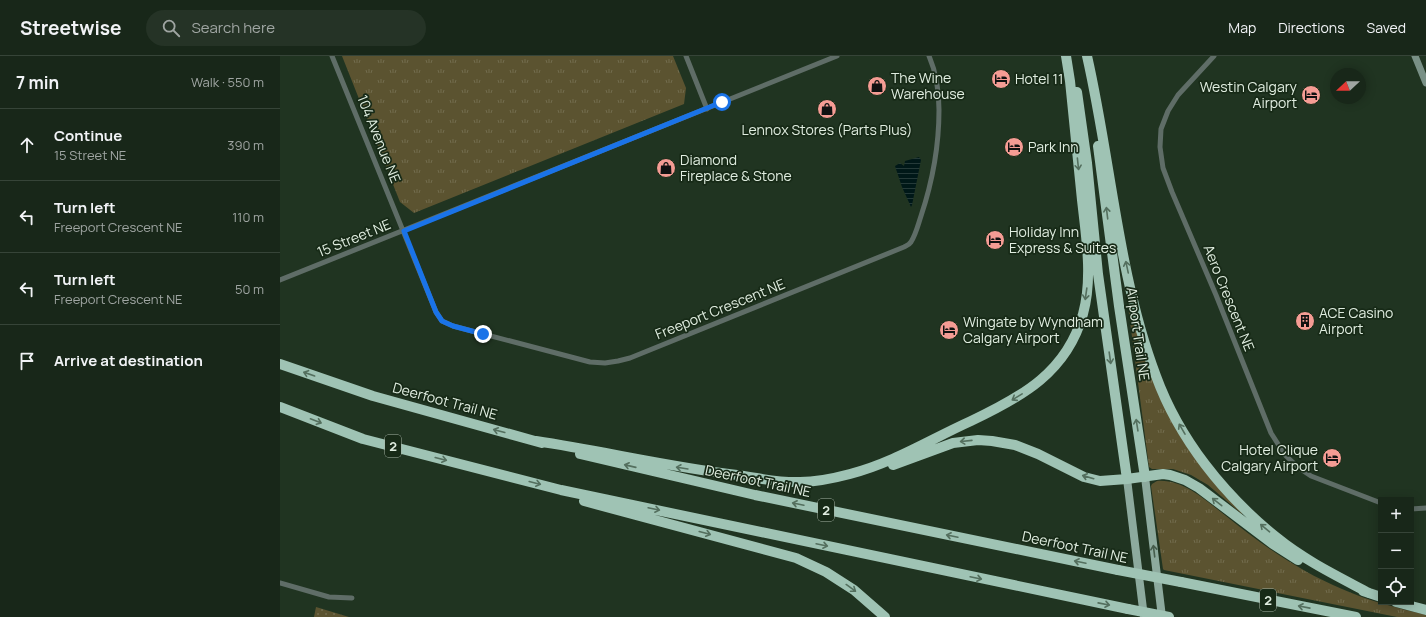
<!DOCTYPE html>
<html lang="en">
<head>
<meta charset="utf-8">
<style>
	body { margin:0; font-family:Manrope,sans-serif; background:#253326; color:#f1f3f6 }
	.controls { position:absolute; right:12px; bottom:12px; display:grid; overflow:hidden; border-radius:0px; box-shadow:0 2px 10px #0003 }
	.controls button { width:36px; height:36px; display:grid; place-items:center; padding:0; border:0; border-bottom:1px solid #364438; background:#182719; color:#f1f3f6; font:20px sans-serif }
	.compass { position:absolute; left:1050px; top:12px; width:36px; height:36px; border-radius:50%; background:#182719; box-shadow:0 2px 10px #0003; rotate:248deg }
	.stop { position:absolute; width:12px; height:12px; margin:-9px; border:3px solid #1a73e8; border-radius:50%; background:#fff }
	.stop.end { background:#1a73e8; border-color:#fff; box-shadow:0 1px 4px #0008 }
	.list { margin:0; padding:0; list-style:none }
	h2 { display:flex; justify-content:space-between; align-items:center; height:52px; margin:0; padding:0 16px; font-size:17px }
	h2 small { font-size:13px; font-weight:400; color:#9fa5a2 }
	.list li { display:grid; grid-template-columns:26px 1fr auto; gap:12px; align-items:center; box-sizing:border-box; height:72px; padding:0 16px; border-top:1px solid #364438 }
	.list b { display:block; font-size:15px; white-space:nowrap }
	.list p { margin:0; font-size:13px; white-space:nowrap; color:#9fa5a2 }
	.list em { font-size:13px; font-style:normal; color:#9fa5a2 }
	.icon { flex:none; width:22px; height:22px; fill:none; stroke:currentColor; stroke-width:2; stroke-linecap:round; stroke-linejoin:round }
	.map { position:relative; flex:none; width:1146px; height:561px; overflow:hidden }
	header { display:flex; align-items:center; gap:24px; box-sizing:border-box; height:56px; padding:0 20px; background:#182719; border-bottom:1px solid #364438 }
	header strong { font-size:19px }
	nav { display:flex; gap:22px; margin-inline-start:auto; font-size:14px }
	.search { width:280px; height:36px; background:#253326; display:flex; align-items:center; gap:10px; box-sizing:border-box; padding:0 14px; border-radius:22px; color:#9fa5a2; font-size:15px }
	main { display:flex }
	aside { flex:1; background:#182719 }
	.map>svg:first-child { display:block }
	.grass { fill:url(#grass-tufts) }
	.park { fill:url(#park-dots) }
	.water { fill:url(#water-rules) }
	.lines { fill:none; stroke-linecap:round; stroke-linejoin:round }
	.street { stroke:#5f6d67; stroke-width:5 }
	.secondary { stroke:#799086; stroke-width:7 }
	.primary { stroke:#8daa9e; stroke-width:8 }
	.highway { stroke:#9fc3b4; stroke-width:10 }
	.highway-bridge { stroke:#9fc3b4; stroke-width:10 }
	.oneway { stroke:#546f5e }
	.oneway2 { stroke:#465d4d }
	.route { stroke:#1a73e8; stroke-width:5 }
	.labels { text-anchor:middle; stroke-width:3.5; stroke-linejoin:round; paint-order:stroke }
	.shield { fill:#172a17; stroke:#a4b2a4; stroke-width:1 }
	.shield-label { font-size:13px; font-weight:bold; fill:#e0ede0 }
	.poi-label { font-size:14px; fill:#e0ede0; stroke:#172a17; text-anchor:start }
	.street-label { font-size:14px; fill:#e0ede0; stroke:#172a17 }
</style>
</head>
<body>
<header>
<strong>Streetwise</strong>
<div class="search"><svg class="icon" aria-label="search" viewBox="0 0 24 24"><circle cx="10" cy="10" r="6"/><path d="M15 15l6 6"/></svg>Search here</div>
<nav><a>Map</a><a>Directions</a><a>Saved</a></nav>
</header>
<main>
<aside>
<h2>7 min<small>Walk · 550 m</small></h2>
<ul class="list">
<li><svg class="icon" aria-label="ahead" viewBox="0 0 24 24"><path d="M12 20V5M6 11l6-6 6 6"/></svg><div><b>Continue</b><p>15 Street NE</p></div><em>390 m</em></li>
<li><svg class="icon" aria-label="left" viewBox="0 0 24 24"><path d="M17 20v-9H6M10 6l-5 5 5 5"/></svg><div><b>Turn left</b><p>Freeport Crescent NE</p></div><em>110 m</em></li>
<li><svg class="icon" aria-label="left" viewBox="0 0 24 24"><path d="M17 20v-9H6M10 6l-5 5 5 5"/></svg><div><b>Turn left</b><p>Freeport Crescent NE</p></div><em>50 m</em></li>
<li><svg class="icon" aria-label="arrive" viewBox="0 0 24 24"><path d="M6 21V4h12l-3 4 3 4H6"/></svg><div><b>Arrive at destination</b></div></li>
</ul>
</aside>
<div class="map">
<svg width="1146" height="561" viewBox="0 0 1146 561">
	<defs>
		<pattern id="grass-tufts" width="24" height="20" patternUnits="userSpaceOnUse"><rect width="24" height="20" fill="#5b5330"/><path d="M3 7l-1-3M5 7V3M7 7l1-3M15 17l-1-3M17 17v-4M19 17l1-3" fill="none" stroke="#726c4e"/></pattern>
		<pattern id="park-dots" width="8" height="8" patternUnits="userSpaceOnUse"><rect width="8" height="8" fill="#5b5330"/><path d="M2 2h.1M6 6h.1" fill="none" stroke="#726c4e" stroke-width="1.8" stroke-linecap="round"/></pattern>
		<pattern id="water-rules" width="6" height="5" patternUnits="userSpaceOnUse"><rect width="6" height="5" fill="#001818"/><path d="M0 2.5h6" fill="none" stroke="#253a39"/></pattern>
	</defs>
	<rect width="100%" height="100%" fill="#203421"/>
	<path class="grass" d="M62 0H393L406 32 404 48 134 157 120 146Z
		M848 250H851L884 346 963 456 962 458 928 429 911 419 893 413H872L869 411Z
		M877 425C904 423 926 445 946 460 982 489 1019 515 1062 533 1089 545 1118 552 1146 559V561H1117L884 514 883 513 871 430 872 428Z"/>
	<path class="park" d="M36 551 69 561H34Z"/>
	<path class="water" d="M639 101 641 104 632 149 631 151 622 131 615 110 620 107 624 110 625 105Z"/>
	<g class="lines">
		<path class="street" d="M52 0 156 256 162 265 173 270 310 306 325 307 338 305 350 302 624 191C626 190 629 189 631 186 636 178 638 169 641 160 652 127 659 90 659 54 659 37 656 16 649 0
			M406 0 427 53
			M934 0 898 39 888 55 881 73 880 91 883 112 892 136 936 239 991 377 1005 399 1019 412 1031 420 1101 447
			M0 224 557 0
			M1131 453 1146 452
			M0 527 49 541 72 542"/>
		<path class="secondary" d="M1135 0 1146 27"/>
		<path class="primary" d="M865 421 882 561
			M847 423 864 561"/>
		<path class="highway" d="M807 0C831 105 838 220 876 320 899 383 944 439 996 481 1024 504 1057 520 1089 537
			M797 36 807 107 818 218 847 423
			M818 90 839 250 865 421
			M0 308 93 340 262 387
			M0 351 83 383 281 434 848 553
			M256 385C323 395 390 411 457 419 478 422 499 427 520 426 537 426 555 422 570 418 613 407 651 383 691 365 742 341 787 316 803 258 813 222 806 180 802 144 798 104 794 65 790 25L786 0
			M300 398 475 439 838 514
			M613 409 673 387 698 384 712 385 735 389 758 398 804 421 820 425 847 423 883 418 890 419 905 424 919 432 993 488 1018 504
			M304 445 516 502 546 516 574 534 605 561
			M901 526 1076 561
			M1083 535 1101 541
			M1116 546 1146 554"/>
		<path class="highway-bridge" d="M838 514 901 526
			M848 553 889 561"/>
	</g>
	<defs><path id="oneway-shaft" d="M-6 0H5M1.5-3L5.5 0L1.5 3" fill="none" stroke-width="1.6" stroke-linecap="round" stroke-linejoin="round"/></defs>
	<g class="oneway">
		<use href="#oneway-shaft" transform="translate(798 108) rotate(84)"/>
		<use href="#oneway-shaft" transform="translate(827 157) rotate(-97)"/>
		<use href="#oneway-shaft" transform="translate(847 211) rotate(-102)"/>
		<use href="#oneway-shaft" transform="translate(806 238) rotate(98)"/>
		<use href="#oneway-shaft" transform="translate(830 302) rotate(82)"/>
		<use href="#oneway-shaft" transform="translate(29 318) rotate(-161)"/>
		<use href="#oneway-shaft" transform="translate(737 341) rotate(149)"/>
		<use href="#oneway-shaft" transform="translate(36 365) rotate(21)"/>
		<use href="#oneway-shaft" transform="translate(857 369) rotate(-99)"/>
		<use href="#oneway-shaft" transform="translate(902 373) rotate(-120)"/>
		<use href="#oneway-shaft" transform="translate(219 375) rotate(-165)"/>
		<use href="#oneway-shaft" transform="translate(686 385) rotate(174)"/>
		<use href="#oneway-shaft" transform="translate(161 403) rotate(14)"/>
		<use href="#oneway-shaft" transform="translate(350 410) rotate(-167)"/>
		<use href="#oneway-shaft" transform="translate(402 412) rotate(-171)"/>
		<use href="#oneway-shaft" transform="translate(808 421) rotate(-164)"/>
		<use href="#oneway-shaft" transform="translate(255 427) rotate(14)"/>
		<use href="#oneway-shaft" transform="translate(937 446) rotate(-142)"/>
		<use href="#oneway-shaft" transform="translate(518 448) rotate(-168)"/>
		<use href="#oneway-shaft" transform="translate(374 453) rotate(12)"/>
		<use href="#oneway-shaft" transform="translate(985 472) rotate(-140)"/>
		<use href="#oneway-shaft" transform="translate(425 477) rotate(15)"/>
		<use href="#oneway-shaft" transform="translate(672 480) rotate(-168)"/>
		<use href="#oneway-shaft" transform="translate(542 489) rotate(12)"/>
		<use href="#oneway-shaft" transform="translate(800 506) rotate(-168)"/>
		<use href="#oneway-shaft" transform="translate(696 522) rotate(12)"/>
		<use href="#oneway-shaft" transform="translate(571 532) rotate(36)"/>
		<use href="#oneway-shaft" transform="translate(824 548) rotate(11)"/>
		<use href="#oneway-shaft" transform="translate(1024 551) rotate(-169)"/>
	</g>
	<use class="oneway2" href="#oneway-shaft" transform="translate(874 495) rotate(-97)"/>
	<g class="lines">
		<path class="route" d="M203 278 173 270 162 265 156 256 124 175 442 46"/>
	</g>
	<defs>
		<g id="hotel-disc" transform="scale(1)"><circle r="9.5" fill="#f59c94" stroke="#172a17"/><path d="M-6-4.5h1.5V1H6V5H4.5V3h-9V5H-6ZM-4 0a1.8 1.8 0 1 1 3.6 0ZM.5 0V-2.5h3Q6-2.5 6 0Z" fill="#111"/></g>
		<g id="shop-disc" transform="scale(1)"><circle r="9.5" fill="#f59c94" stroke="#172a17"/><path d="M-5-2.5h2.3a2.7 3.5 0 0 1 5.4 0H5L5.5 6h-11ZM-1.5-2.5h3a1.5 2.3 0 0 0-3 0Z" fill="#111"/></g>
		<g id="building-disc" transform="scale(1)"><circle r="9.5" fill="#f59c94" stroke="#172a17"/><path d="M-4-6H4V6H1V3H-1V6H-4ZM-2.5-4.3h1.7v1.8h-1.7ZM.8-4.3h1.7v1.8H.8ZM-2.5-1h1.7V.8h-1.7ZM.8-1h1.7V.8H.8Z" fill="#111"/></g>
	</defs>
	<g fill-rule="evenodd">
		<use href="#hotel-disc" x="721" y="23"/>
		<use href="#shop-disc" x="597" y="30"/>
		<use href="#hotel-disc" x="1031" y="39"/>
		<use href="#shop-disc" x="547" y="53"/>
		<use href="#hotel-disc" x="734" y="91"/>
		<use href="#shop-disc" x="386" y="112"/>
		<use href="#hotel-disc" x="715" y="184"/>
		<use href="#building-disc" x="1025" y="265"/>
		<use href="#hotel-disc" x="669" y="274"/>
		<use href="#hotel-disc" x="1052" y="402"/>
	</g>
	<g class="labels">
		<g class="shield">
			<rect x="105" y="379" width="16" height="22" rx="3"/>
			<rect x="538" y="443" width="16" height="22" rx="3"/>
			<rect x="980" y="533" width="16" height="22" rx="3"/>
		</g>
		<g class="shield-label">
			<text x="113" y="395">2</text>
			<text x="546" y="459">2</text>
			<text x="988" y="549">2</text>
		</g>
		<g class="poi-label">
			<text x="611" y="27">The Wine<tspan x="611" dy="16">Warehouse</tspan></text>
			<text x="735" y="28">Hotel 11</text>
			<text x="1017" y="36" text-anchor="end">Westin Calgary<tspan x="1017" dy="16">Airport</tspan></text>
			<text x="547" y="79" text-anchor="middle">Lennox Stores (Parts Plus)</text>
			<text x="748" y="96">Park Inn</text>
			<text x="400" y="109">Diamond<tspan x="400" dy="16">Fireplace &amp; Stone</tspan></text>
			<text x="729" y="181">Holiday Inn<tspan x="729" dy="16">Express &amp; Suites</tspan></text>
			<text x="1039" y="262">ACE Casino<tspan x="1039" dy="16">Airport</tspan></text>
			<text x="683" y="271">Wingate by Wyndham<tspan x="683" dy="16">Calgary Airport</tspan></text>
			<text x="1038" y="399" text-anchor="end">Hotel Clique<tspan x="1038" dy="16">Calgary Airport</tspan></text>
		</g>
		<g class="street-label">
			<text transform="translate(99 83) rotate(68)" y="5">104 Avenue NE</text>
			<text transform="translate(74 182) rotate(-22)" y="5">15 Street NE</text>
			<text transform="translate(949 242) rotate(68)" y="5">Aero Crescent NE</text>
			<text transform="translate(440 253) rotate(-22)" y="5">Freeport Crescent NE</text>
			<text transform="translate(858 278) rotate(82)" y="5">Airport Trail NE</text>
			<text transform="translate(165 345) rotate(15)" y="5">Deerfoot Trail NE</text>
			<text transform="translate(478 425) rotate(12)" y="5">Deerfoot Trail NE</text>
			<text transform="translate(795 491) rotate(12)" y="5">Deerfoot Trail NE</text>
		</g>
	</g>
</svg>
<div class="controls">
<button>+</button>
<button>−</button>
<button><svg class="icon" aria-label="locate" viewBox="0 0 24 24"><circle cx="12" cy="12" r="6"/><path d="M12 2v4M12 18v4M2 12h4M18 12h4"/></svg></button>
</div>
<svg class="compass" viewBox="-18 -18 36 36"><path d="M0-13l5 13h-10z" fill="#e53935"/><path d="M0 13l5-13h-10z" fill="#9fa5a2"/></svg>
<div class="stop" style="left:442px;top:46px"></div>
<div class="stop end" style="left:203px;top:278px"></div>
</div>
</main>
</body>
</html>
